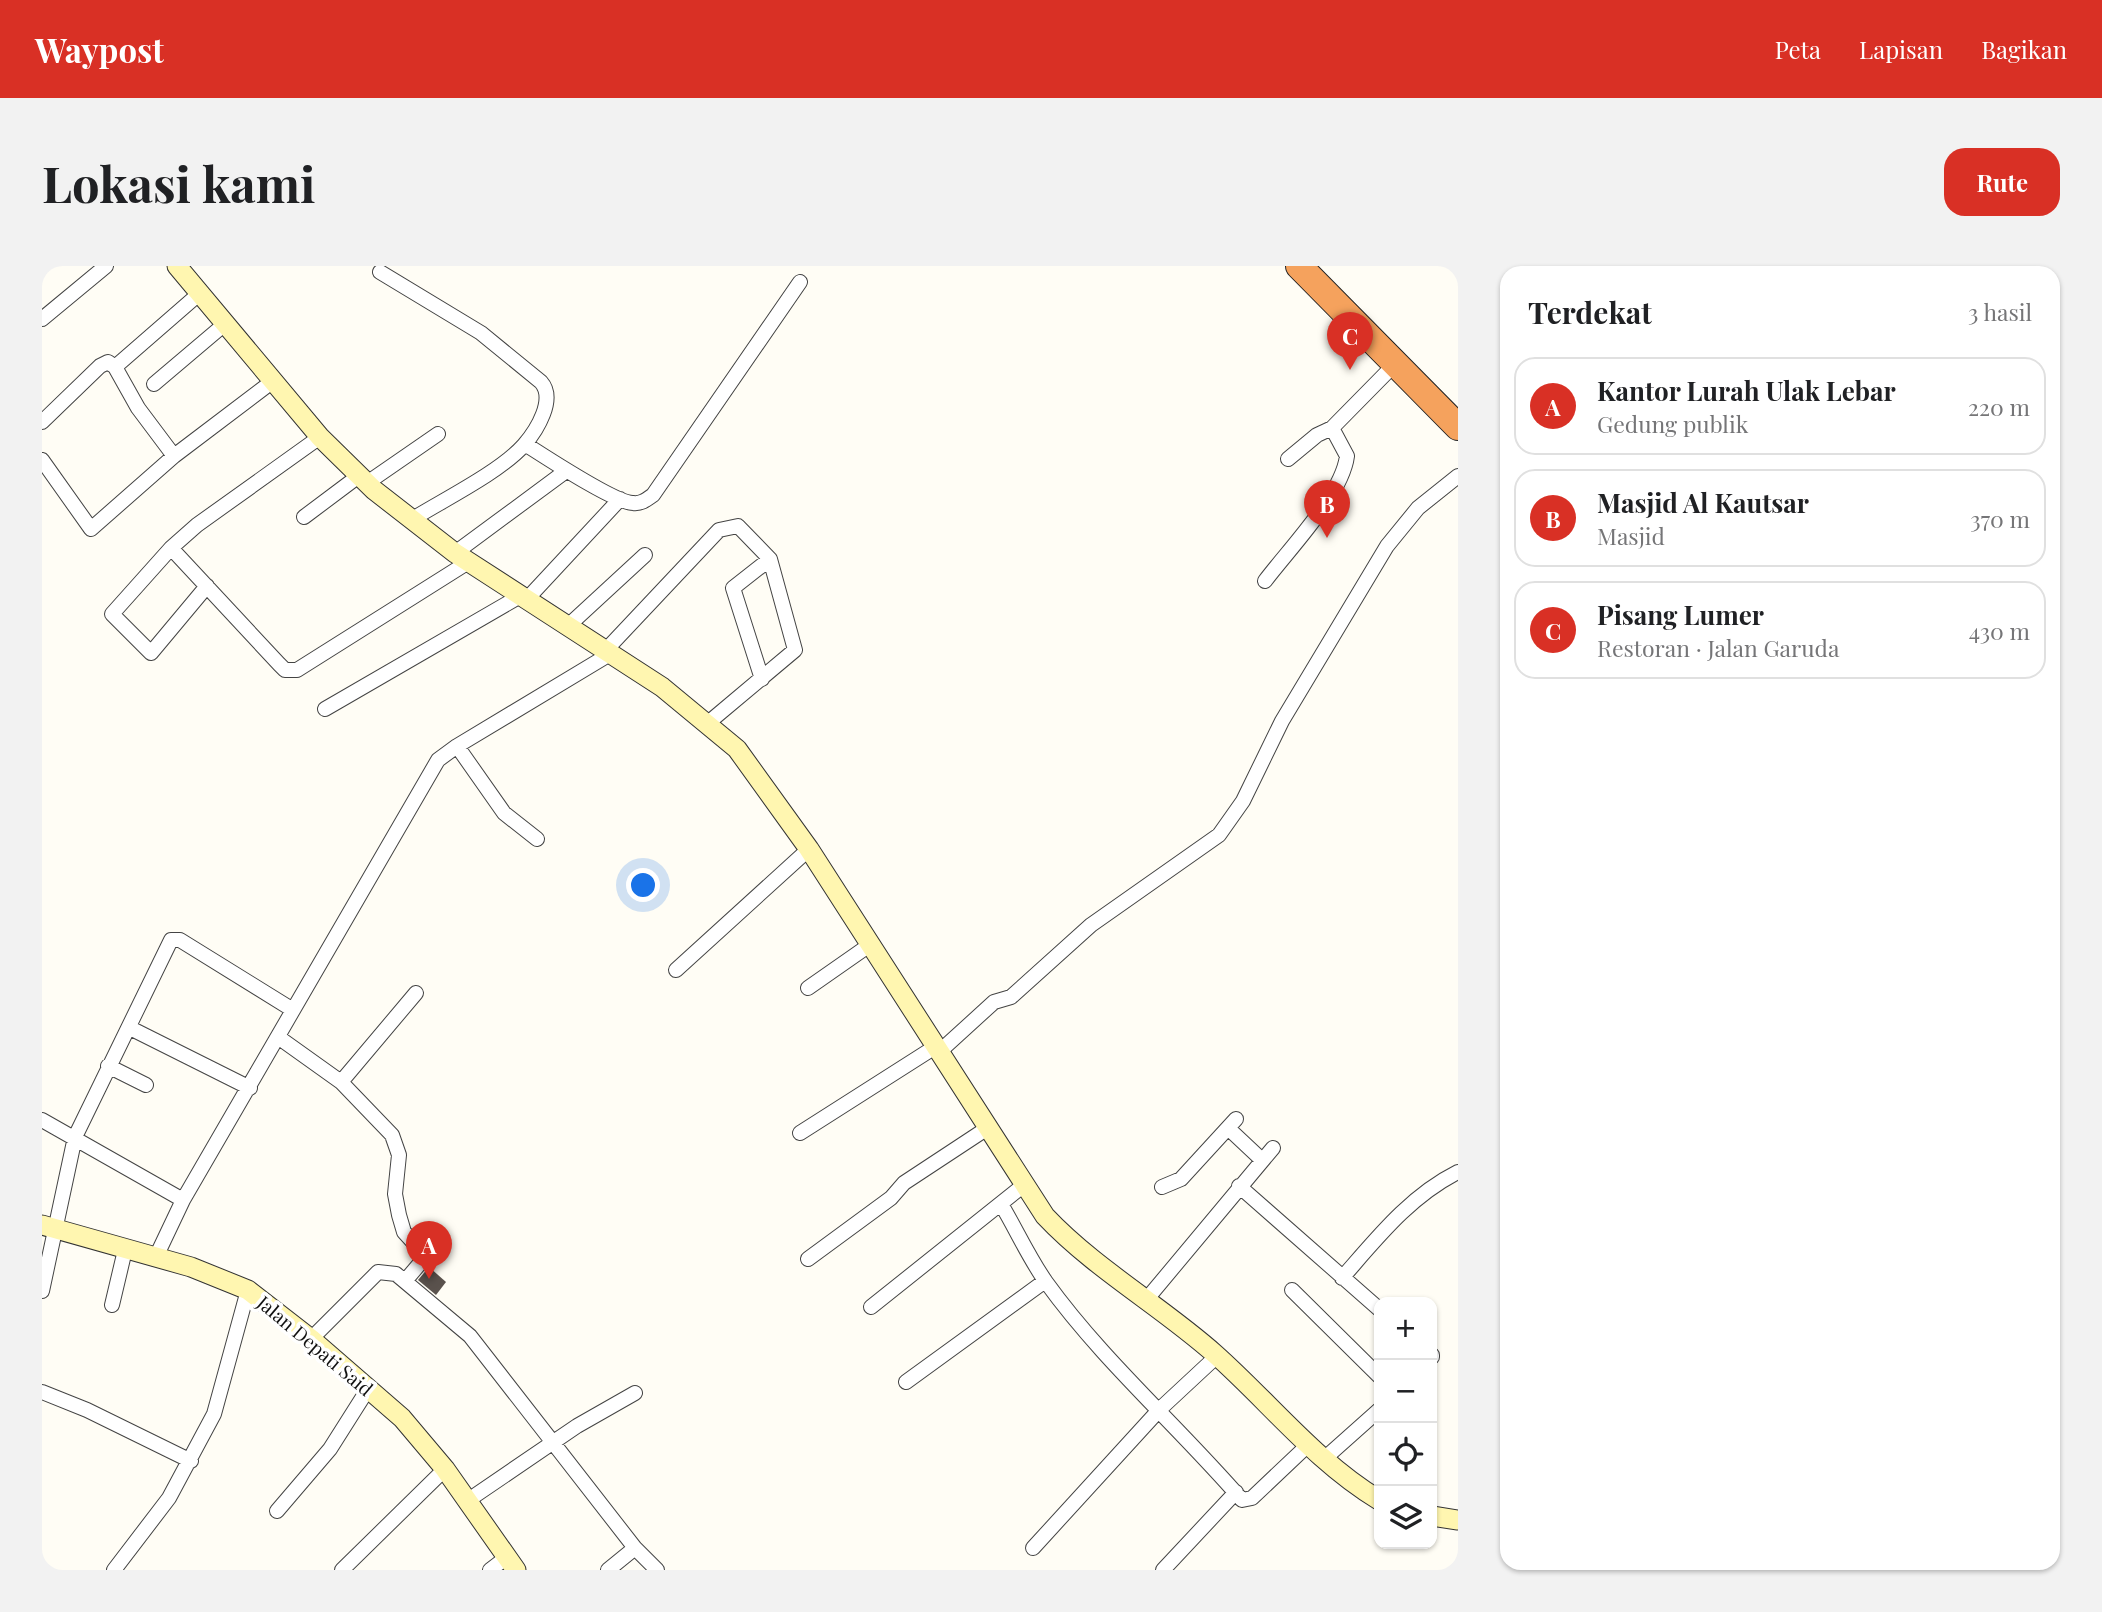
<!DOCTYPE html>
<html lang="id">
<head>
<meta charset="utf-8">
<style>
	body { margin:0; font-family:"Playfair Display",serif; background:#f2f2f2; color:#202124 }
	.controls { position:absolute; right:21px; bottom:21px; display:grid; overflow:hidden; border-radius:14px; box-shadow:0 2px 5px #0004 }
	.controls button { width:63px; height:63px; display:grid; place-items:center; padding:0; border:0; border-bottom:2px solid #e0e0e0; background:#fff; color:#202124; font:35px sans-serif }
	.you { position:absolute; left:602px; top:620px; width:24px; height:24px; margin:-18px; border:5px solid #fff; border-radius:50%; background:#1a73e8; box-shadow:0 0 0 10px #1a73e833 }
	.badge { display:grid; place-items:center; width:46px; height:46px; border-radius:50%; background:#d93025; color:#fff; font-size:23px; font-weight:700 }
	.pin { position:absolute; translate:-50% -58px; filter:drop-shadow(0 2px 4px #0008) }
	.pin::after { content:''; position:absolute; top:37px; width:24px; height:21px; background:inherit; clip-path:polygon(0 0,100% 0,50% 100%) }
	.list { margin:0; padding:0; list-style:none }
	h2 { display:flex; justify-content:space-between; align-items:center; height:91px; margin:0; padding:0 28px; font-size:30px }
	h2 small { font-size:23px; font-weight:400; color:#757577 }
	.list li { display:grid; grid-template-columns:46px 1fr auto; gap:21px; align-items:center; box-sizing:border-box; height:98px; margin:0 14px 14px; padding:0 14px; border:2px solid #e0e0e0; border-radius:21px }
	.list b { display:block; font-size:26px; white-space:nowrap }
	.list p { margin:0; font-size:23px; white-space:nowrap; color:#757577 }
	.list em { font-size:23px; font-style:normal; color:#757577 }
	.icon { flex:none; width:38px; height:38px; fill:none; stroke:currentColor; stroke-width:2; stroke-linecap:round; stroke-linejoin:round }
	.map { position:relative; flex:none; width:1416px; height:1304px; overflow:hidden; border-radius:21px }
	header { display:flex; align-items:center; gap:42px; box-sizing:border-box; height:98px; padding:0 35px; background:#d93025; color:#fff }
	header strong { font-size:33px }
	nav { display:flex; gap:38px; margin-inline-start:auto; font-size:24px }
	.intro { display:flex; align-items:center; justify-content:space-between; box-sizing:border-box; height:168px; padding:0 42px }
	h1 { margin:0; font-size:49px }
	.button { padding:18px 32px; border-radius:21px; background:#d93025; color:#fff; font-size:24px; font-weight:700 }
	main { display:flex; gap:42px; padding:0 42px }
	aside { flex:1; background:#fff; border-radius:21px; box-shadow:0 2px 5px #0004 }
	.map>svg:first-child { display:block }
	.building { fill:#5a524d }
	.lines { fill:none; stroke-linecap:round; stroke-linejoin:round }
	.street-casing { stroke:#444; stroke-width:16 }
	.secondary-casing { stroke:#333; stroke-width:21 }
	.highway-casing { stroke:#222; stroke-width:28 }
	.street { stroke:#fff; stroke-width:14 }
	.secondary { stroke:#fff6b0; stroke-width:19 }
	.highway { stroke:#f5a25d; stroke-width:26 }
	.labels { text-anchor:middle; stroke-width:7; stroke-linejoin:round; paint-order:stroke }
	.street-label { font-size:19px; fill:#111; stroke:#fff }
</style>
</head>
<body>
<header>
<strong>Waypost</strong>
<nav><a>Peta</a><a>Lapisan</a><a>Bagikan</a></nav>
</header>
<div class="intro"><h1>Lokasi kami</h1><a class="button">Rute</a></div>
<main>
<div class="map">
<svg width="1416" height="1304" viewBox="0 0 1416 1304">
	<rect width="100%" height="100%" fill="#fffdf5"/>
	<path class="building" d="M387 1001 404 1016 394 1029 376 1014Z"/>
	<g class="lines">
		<g class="street-casing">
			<path id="street" d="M338 6 439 67 499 116C514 133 495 164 482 179 458 206 401 234 369 254
				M0 53 64 0
				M73 101 158 27
				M112 118 184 57
				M0 156 58 100 66 96 73 101 96 142 132 190 231 115
				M483 178C502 190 573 237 591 237 599 238 604 234 611 229L758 16
				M1246 193 1275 169 1290 162
				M0 194 49 263 132 190
				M325 217 396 168
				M262 251 318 209
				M129 282 237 398 243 404H255L428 295
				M413 287 524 205
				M1223 315C1247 283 1300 229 1305 190L1290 162 1354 97
				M165 320 109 387 70 348 129 282 155 259 278 171
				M485 333 578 233
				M526 360 603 289
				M563 385 677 264 696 260 728 293 753 384 666 457
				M720 413 691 322 728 293
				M283 443 480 329
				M415 480 462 547 495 573
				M634 704 767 583
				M766 722 829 678
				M88 762 208 822
				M236 771 299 816 350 869 357 889 353 928 357 949 362 966 382 988 380 995 363 1015
				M896 787 952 736 969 731 1049 659 1177 569 1201 535 1240 455 1345 280 1376 242 1416 210
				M66 800 104 819
				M299 816 374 727
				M0 854 141 934
				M1187 863 1220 894
				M758 867 893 781
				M1197 920 1337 1043
				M1120 921 1139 913 1194 853
				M959 938C974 963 987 992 1004 1016 1061 1095 1136 1160 1200 1234L1210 1232 1266 1179
				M113 993 141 934 396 494 415 480 568 388
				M766 993 849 932 862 917 944 863
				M1300 1012C1335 972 1368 930 1416 906
				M1250 1024 1337 1110
				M0 1025 33 871 129 674H138L251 744
				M1104 1034 1231 882
				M70 1039 83 984
				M829 1041 982 919
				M269 1073 336 1006 354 1008 428 1070 593 1282 615 1304
				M1390 1089V1091
				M864 1116 1003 1015
				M0 1126 45 1144 149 1195
				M1282 1193 1337 1144
				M425 1235 535 1160 593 1127
				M235 1245 288 1183 326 1123
				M991 1282 1118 1143 1175 1090
				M72 1304 127 1232 172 1148 206 1024
				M300 1304 403 1203
				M448 1304 465 1291
				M566 1304 593 1282
				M1121 1304 1194 1226"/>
		</g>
		<g class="secondary-casing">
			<path id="secondary" d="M135 0 278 171 332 224 413 287 620 421 695 483 767 583 1003 950C1053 1003 1119 1040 1173 1088 1228 1137 1274 1196 1337 1234
				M0 959 149 1001 206 1024 269 1073 360 1152 403 1203 474 1304
				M1390 1250 1416 1254"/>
		</g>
		<g class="highway-casing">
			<path id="highway" d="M1257 0 1416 161"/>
		</g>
		<use href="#street" class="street"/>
		<use href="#secondary" class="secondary"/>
		<use href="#highway" class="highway"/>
	</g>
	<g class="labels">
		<g class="street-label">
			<text transform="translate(273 1080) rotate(40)" y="7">Jalan Depati Said</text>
		</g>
	</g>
</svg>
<div class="controls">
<button>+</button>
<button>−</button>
<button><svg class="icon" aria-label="locate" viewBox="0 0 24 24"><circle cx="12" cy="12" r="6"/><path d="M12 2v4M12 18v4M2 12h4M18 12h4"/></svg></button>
<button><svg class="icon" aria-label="layers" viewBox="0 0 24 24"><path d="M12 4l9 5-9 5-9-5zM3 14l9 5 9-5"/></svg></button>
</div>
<div class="you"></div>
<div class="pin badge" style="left:387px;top:1013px">A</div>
<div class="pin badge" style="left:1285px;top:272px">B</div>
<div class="pin badge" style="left:1308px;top:104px">C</div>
</div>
<aside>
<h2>Terdekat<small>3 hasil</small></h2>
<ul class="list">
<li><span class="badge">A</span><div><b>Kantor Lurah Ulak Lebar</b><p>Gedung publik</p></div><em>220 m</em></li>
<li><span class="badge">B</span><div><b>Masjid Al Kautsar</b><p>Masjid</p></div><em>370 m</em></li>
<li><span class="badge">C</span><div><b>Pisang Lumer</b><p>Restoran · Jalan Garuda</p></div><em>430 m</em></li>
</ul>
</aside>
</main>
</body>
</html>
